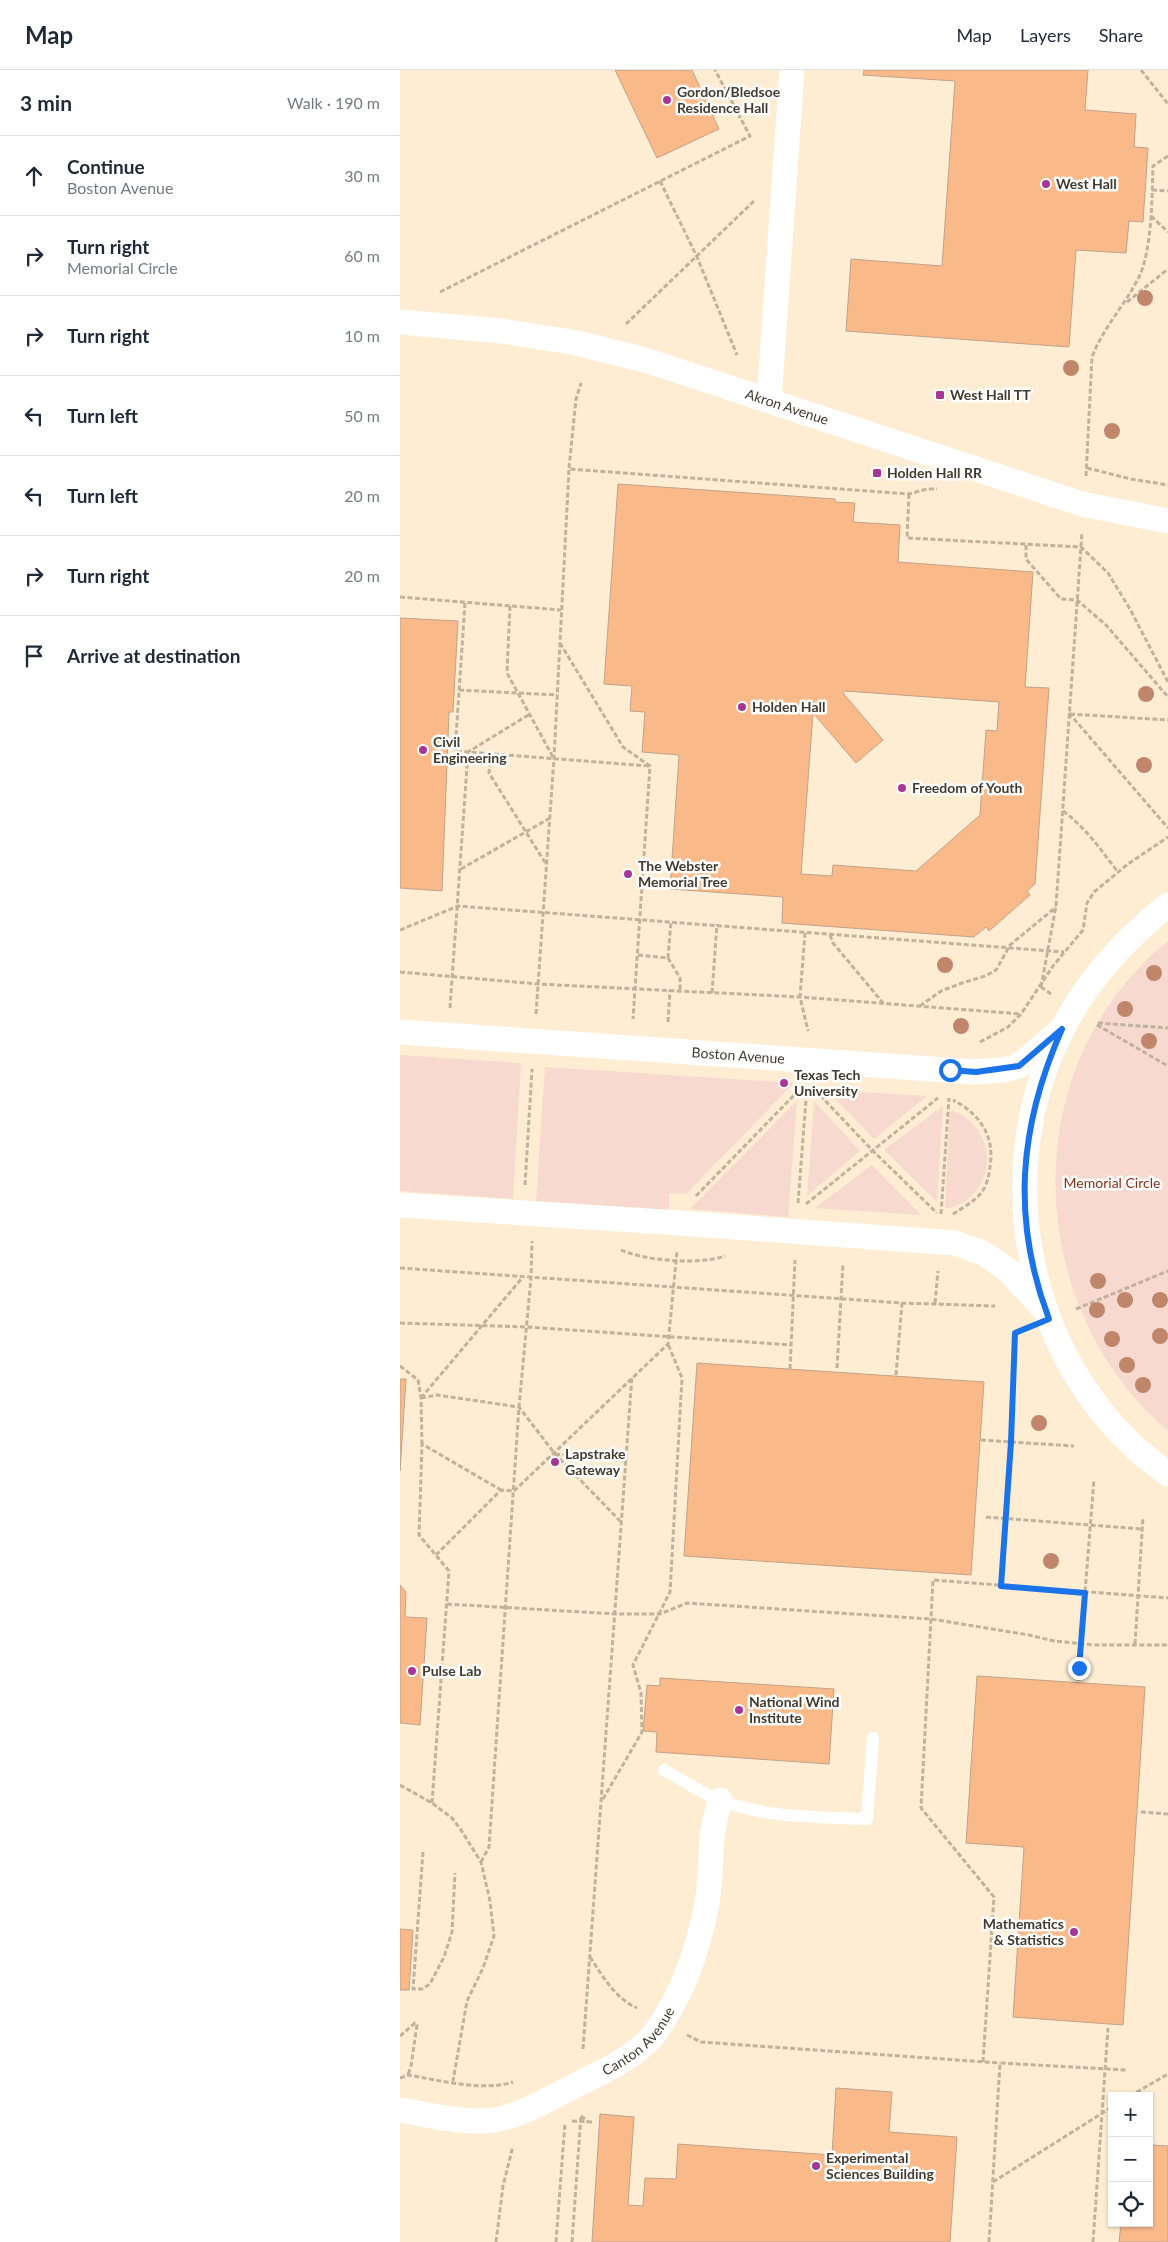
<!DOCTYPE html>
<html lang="en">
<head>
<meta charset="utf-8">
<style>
	body { margin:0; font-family:Lato,sans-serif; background:#f6f6f7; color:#1f2937 }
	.controls { position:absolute; right:15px; bottom:15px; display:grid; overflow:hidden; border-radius:0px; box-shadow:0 1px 4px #0004 }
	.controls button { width:45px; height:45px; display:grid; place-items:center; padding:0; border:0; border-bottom:1px solid #e0e1e3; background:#fff; color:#1f2937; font:25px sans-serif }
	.stop { position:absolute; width:15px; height:15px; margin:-11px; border:4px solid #1a73e8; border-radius:50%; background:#fff }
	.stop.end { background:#1a73e8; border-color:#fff; box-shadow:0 1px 5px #0008 }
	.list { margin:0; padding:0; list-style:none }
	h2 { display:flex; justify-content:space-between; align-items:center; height:65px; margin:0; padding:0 20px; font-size:21px }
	h2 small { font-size:16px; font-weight:400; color:#747a83 }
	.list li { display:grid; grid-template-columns:32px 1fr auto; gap:15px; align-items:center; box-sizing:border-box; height:80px; padding:0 20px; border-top:1px solid #e0e1e3 }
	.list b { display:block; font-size:19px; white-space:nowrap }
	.list p { margin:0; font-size:16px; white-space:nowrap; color:#747a83 }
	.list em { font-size:16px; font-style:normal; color:#747a83 }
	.icon { flex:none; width:28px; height:28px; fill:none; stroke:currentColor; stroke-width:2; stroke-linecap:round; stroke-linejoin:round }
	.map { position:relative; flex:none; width:768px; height:2172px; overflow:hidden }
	header { display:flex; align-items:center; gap:30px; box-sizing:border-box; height:70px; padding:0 25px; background:#fff; border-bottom:1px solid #e0e1e3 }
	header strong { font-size:24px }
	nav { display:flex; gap:28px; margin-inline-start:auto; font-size:18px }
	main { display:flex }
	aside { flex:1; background:#fff }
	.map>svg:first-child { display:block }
	.green { fill:#f8d9cf }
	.building { fill:#f9b989; stroke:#c2a28a; fill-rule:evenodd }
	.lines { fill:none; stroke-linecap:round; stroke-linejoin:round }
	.path { stroke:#c0b29c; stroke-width:3; stroke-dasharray:5 2.5; stroke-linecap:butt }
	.lane { stroke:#fff; stroke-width:12 }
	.street { stroke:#fff; stroke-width:25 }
	.tree { fill:#bf866b }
	.route { stroke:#1a73e8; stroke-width:6 }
	.poi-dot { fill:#a73795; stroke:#fff; stroke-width:2 }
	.labels { text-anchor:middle; stroke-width:5; stroke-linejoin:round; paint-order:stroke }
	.poi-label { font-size:14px; font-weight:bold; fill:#433b2e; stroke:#fff; text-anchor:start }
	.street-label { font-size:14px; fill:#433b2e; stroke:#fff }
	.park-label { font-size:14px; fill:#8b3216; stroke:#fff }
</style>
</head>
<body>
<header>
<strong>Map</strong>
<nav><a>Map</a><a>Layers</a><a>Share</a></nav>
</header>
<main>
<aside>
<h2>3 min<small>Walk · 190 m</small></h2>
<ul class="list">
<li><svg class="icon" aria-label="ahead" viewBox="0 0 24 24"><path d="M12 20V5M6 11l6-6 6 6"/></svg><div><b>Continue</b><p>Boston Avenue</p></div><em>30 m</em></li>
<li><svg class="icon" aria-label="right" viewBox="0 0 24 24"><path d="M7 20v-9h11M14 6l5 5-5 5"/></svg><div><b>Turn right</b><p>Memorial Circle</p></div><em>60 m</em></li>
<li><svg class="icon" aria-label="right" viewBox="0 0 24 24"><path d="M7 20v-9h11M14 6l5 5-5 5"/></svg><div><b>Turn right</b></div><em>10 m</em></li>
<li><svg class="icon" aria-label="left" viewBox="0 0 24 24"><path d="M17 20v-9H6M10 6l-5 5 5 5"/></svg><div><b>Turn left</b></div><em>50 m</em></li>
<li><svg class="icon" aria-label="left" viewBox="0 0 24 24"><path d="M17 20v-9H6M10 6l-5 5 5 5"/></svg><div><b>Turn left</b></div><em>20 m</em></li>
<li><svg class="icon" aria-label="right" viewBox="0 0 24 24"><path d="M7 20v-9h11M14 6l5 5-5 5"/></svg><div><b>Turn right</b></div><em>20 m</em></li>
<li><svg class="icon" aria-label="arrive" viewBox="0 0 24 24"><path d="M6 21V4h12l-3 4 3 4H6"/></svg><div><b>Arrive at destination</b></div></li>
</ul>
</aside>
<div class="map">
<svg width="768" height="2172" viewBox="0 0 768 2172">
	<rect width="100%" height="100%" fill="#feedd2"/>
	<path class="green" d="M768 871V1361C622 1236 614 995 768 871Z
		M0 985 121 993 113 1129 0 1121Z
		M145 997 394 1013 286 1124 269 1123V1141L136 1131Z
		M427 1020 527 1026 474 1069Z
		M397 1031 388 1147 290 1139Z
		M414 1031 460 1081 407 1126Z
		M543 1036 537 1132 484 1080Z
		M552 1040C601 1060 598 1125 547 1139L545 1137 550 1041Z
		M472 1095 521 1145 415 1138Z"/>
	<path class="building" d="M215 0H292L319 59 257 88Z
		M464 0H688L685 40 736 44 734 77 748 78 743 152 729 151 726 183 676 180 669 277 446 261 451 189 542 196 555 11 463 5Z
		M218 414 435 429V432L455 433 453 452 500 455 498 492 633 502 625 617 649 618 635 814 627 821 630 825 589 861 586 857 574 867 382 853 383 827 270 819 279 685 242 682 245 642 230 641 232 616 204 614ZM445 621 599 632 597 661 586 660 580 745 516 801 433 795 432 806 401 804 413 643 456 693 483 670 443 623Z
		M0 548 58 551 53 642H49L42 821 0 818Z
		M297 1293 584 1312 571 1505 284 1486Z
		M0 1309H6L0 1401Z
		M0 1515 6 1522 5 1547 27 1548 20 1655 0 1653Z
		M577 1606 745 1617 723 1955 613 1947 624 1777 566 1773Z
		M260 1608 434 1619 429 1694 256 1682 257 1662 243 1661 247 1615 260 1616Z
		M0 1859 13 1860 9 1920H0Z
		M436 2018 492 2022 489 2062 557 2067 550 2172H192L200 2044 234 2047 228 2135 243 2136 245 2108 276 2109 278 2074 432 2085Z
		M749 2075 768 2076V2172H719L721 2153H749Z"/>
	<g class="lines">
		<path class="path" d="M741 0 768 34
			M260 111 297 187 337 285
			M752 120 768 121
			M751 146 768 162
			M40 222 350 66 315 0
			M727 232 768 199
			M226 254 354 131
			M169 398 176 329 181 313
			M687 398 731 409 768 415
			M686 406 692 287C703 258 725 235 739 207 752 180 752 127 753 96L768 86
			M509 424 507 468 681 477 708 503 730 539 768 612
			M626 475V489L661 529 677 530 706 555 768 627
			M0 527 161 540
			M65 533 55 681 249 696
			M110 536 107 603 153 687
			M160 573 223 677 250 696 233 949
			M59 620 157 625
			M669 643 768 758
			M670 644 768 650
			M91 684 89 703 146 794
			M663 741C686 758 701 780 718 802
			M61 799 150 748
			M0 860 58 836 664 882
			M405 863 400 927 408 961
			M430 865 433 873 483 933
			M238 885 268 888 280 908V920
			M268 888 271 851
			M0 902 138 914 400 927 621 944
			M641 917 656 836 682 462
			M641 917 651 924
			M312 923 317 854
			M520 936 541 921 562 913 585 906 596 900 610 875 656 837
			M50 938 68 682 130 644
			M136 944 154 688 169 399 509 424 527 419H537
			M268 952 270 920
			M698 953 768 958
			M697 955 768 996
			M580 972 608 957 621 944 653 896 683 860 687 833 694 822 728 794 768 767
			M415 1020 472 1080 537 1143
			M125 1115 132 999
			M296 1126 400 1019
			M398 1133 407 1017
			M406 1134 538 1028
			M541 1144 549 1028
			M553 1144C562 1138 574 1132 581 1123 587 1116 589 1105 590 1097 595 1066 580 1044 553 1030
			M221 1180C246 1191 299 1195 325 1186
			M0 1198 502 1233 595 1236
			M535 1233 538 1201
			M676 1239 768 1201
			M0 1253 127 1257 392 1275
			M0 1296 18 1310 21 1328 22 1374
			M437 1298 443 1193
			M390 1299 395 1190
			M496 1305 502 1233
			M21 1328 37 1325 119 1337 155 1384 222 1453
			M21 1328 122 1208
			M581 1370 674 1376
			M155 1384 227 1391
			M586 1447 742 1459
			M36 1485 101 1420 114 1421 268 1274 277 1181
			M601 1516 611 1372 615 1263 624 1259
			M47 1534 216 1544H260L287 1533 531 1549 629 1565 654 1571 694 1575H768
			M735 1574 743 1447
			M678 1611 694 1409
			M0 1715 32 1733 52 1748 61 1760 81 1792 90 1831 94 1866 83 1898 67 1931 53 2011
			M203 1729 242 1662 241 1623 233 1595 270 1522 282 1308 268 1274
			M32 1733 49 1501 19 1465 22 1374 101 1420
			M741 1742 768 1744
			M23 1782 13 1919H22L30 1914 44 1887 52 1862 55 1803
			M81 1792 89 1777 119 1337 131 1208 132 1171
			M190 1887C203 1907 215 1928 237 1938
			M287 1965 301 1972 600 1993
			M0 1966 15 1953 17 1955 11 1996 8 2005
			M183 1979 232 1306
			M583 1992 594 1827 521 1738 533 1510 768 1528
			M0 2008 8 2005C38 2010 84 2022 113 2012
			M730 2026 768 2004
			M181 2046 188 2052
			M172 2051 194 2052
			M593 2112 712 2037
			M96 2172 103 2116 113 2076
			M156 2172 165 2053
			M172 2172 181 2045
			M589 2172 600 1993 726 2000
			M693 2172 708 1958"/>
		<path class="lane" d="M264 1700C283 1710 302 1724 322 1731 368 1748 418 1747 467 1749L473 1668"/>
		<g class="street">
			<path id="s1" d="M0 252 101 261 172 272 245 290 682 434 768 451"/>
			<path d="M369 331 392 0"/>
			<path d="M768 835C725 869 688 909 663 958 585 1107 629 1307 768 1404"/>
			<path id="s2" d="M0 962 575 1002 603 1000 619 996 662 959"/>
			<path d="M0 1135 280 1153 555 1173 583 1183 608 1200 645 1240"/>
			<path id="s3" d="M0 2040C29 2045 65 2054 94 2050 123 2045 149 2029 174 2016 200 2003 228 1991 249 1970 257 1962 264 1950 270 1939 287 1910 298 1876 305 1843 311 1818 310 1793 312 1768 313 1755 317 1743 320 1730"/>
		</g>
	</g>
	<g class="tree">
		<circle cx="745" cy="228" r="8"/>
		<circle cx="671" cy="298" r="8"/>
		<circle cx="712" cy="361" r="8"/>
		<circle cx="746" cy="624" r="8"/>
		<circle cx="744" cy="695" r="8"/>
		<circle cx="545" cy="895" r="8"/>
		<circle cx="754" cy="903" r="8"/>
		<circle cx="725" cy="939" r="8"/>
		<circle cx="561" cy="956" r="8"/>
		<circle cx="749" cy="971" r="8"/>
		<circle cx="698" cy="1211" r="8"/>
		<circle cx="725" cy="1230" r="8"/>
		<circle cx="760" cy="1230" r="8"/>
		<circle cx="697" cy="1240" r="8"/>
		<circle cx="760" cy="1266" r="8"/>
		<circle cx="712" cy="1269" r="8"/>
		<circle cx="727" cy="1295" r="8"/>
		<circle cx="743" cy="1315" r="8"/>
		<circle cx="639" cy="1353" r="8"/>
		<circle cx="651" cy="1491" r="8"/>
	</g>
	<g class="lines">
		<path class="route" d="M550 1000 576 1002 619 996 662 959C619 1056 611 1149 649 1249L615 1263 611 1372 601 1516 685 1523 679 1598"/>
	</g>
	<g class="poi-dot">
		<circle cx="267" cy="30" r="5"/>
		<circle cx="646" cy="114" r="5"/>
		<rect x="535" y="320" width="10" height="10" rx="2.5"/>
		<rect x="472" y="398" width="10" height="10" rx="2.5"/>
		<circle cx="342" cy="637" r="5"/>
		<circle cx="23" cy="680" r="5"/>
		<circle cx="502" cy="718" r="5"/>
		<circle cx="228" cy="804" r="5"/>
		<circle cx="384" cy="1013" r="5"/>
		<circle cx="155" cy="1392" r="5"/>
		<circle cx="12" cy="1601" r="5"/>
		<circle cx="339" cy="1640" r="5"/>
		<circle cx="674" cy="1862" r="5"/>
		<circle cx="416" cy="2096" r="5"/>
	</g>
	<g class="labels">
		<g class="poi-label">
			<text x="277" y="27">Gordon/Bledsoe<tspan x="277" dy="16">Residence Hall</tspan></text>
			<text x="656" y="119">West Hall</text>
			<text x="550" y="330">West Hall TT</text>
			<text x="487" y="408">Holden Hall RR</text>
			<text x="352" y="642">Holden Hall</text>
			<text x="33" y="677">Civil<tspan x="33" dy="16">Engineering</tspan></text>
			<text x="512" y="723">Freedom of Youth</text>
			<text x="238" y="801">The Webster<tspan x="238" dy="16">Memorial Tree</tspan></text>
			<text x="394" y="1010">Texas Tech<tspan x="394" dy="16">University</tspan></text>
			<text x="165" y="1389">Lapstrake<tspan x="165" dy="16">Gateway</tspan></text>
			<text x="22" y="1606">Pulse Lab</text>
			<text x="349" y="1637">National Wind<tspan x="349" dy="16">Institute</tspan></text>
			<text x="664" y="1859" text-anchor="end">Mathematics<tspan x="664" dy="16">&amp; Statistics</tspan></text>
			<text x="426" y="2093">Experimental<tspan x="426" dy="16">Sciences Building</tspan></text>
		</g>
		<g class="street-label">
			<text dy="5" stroke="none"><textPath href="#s1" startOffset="398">Akron Avenue</textPath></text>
			<text dy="5" stroke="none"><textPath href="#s2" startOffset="339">Boston Avenue</textPath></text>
			<text dy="5" stroke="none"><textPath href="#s3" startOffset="262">Canton Avenue</textPath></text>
		</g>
		<g class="park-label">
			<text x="712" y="1118">Memorial Circle</text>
		</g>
	</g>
</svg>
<div class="controls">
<button>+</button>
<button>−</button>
<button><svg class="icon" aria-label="locate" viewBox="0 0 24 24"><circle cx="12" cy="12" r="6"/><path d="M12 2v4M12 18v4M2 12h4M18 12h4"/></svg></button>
</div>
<div class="stop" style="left:550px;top:1000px"></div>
<div class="stop end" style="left:679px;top:1598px"></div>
</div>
</main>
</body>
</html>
